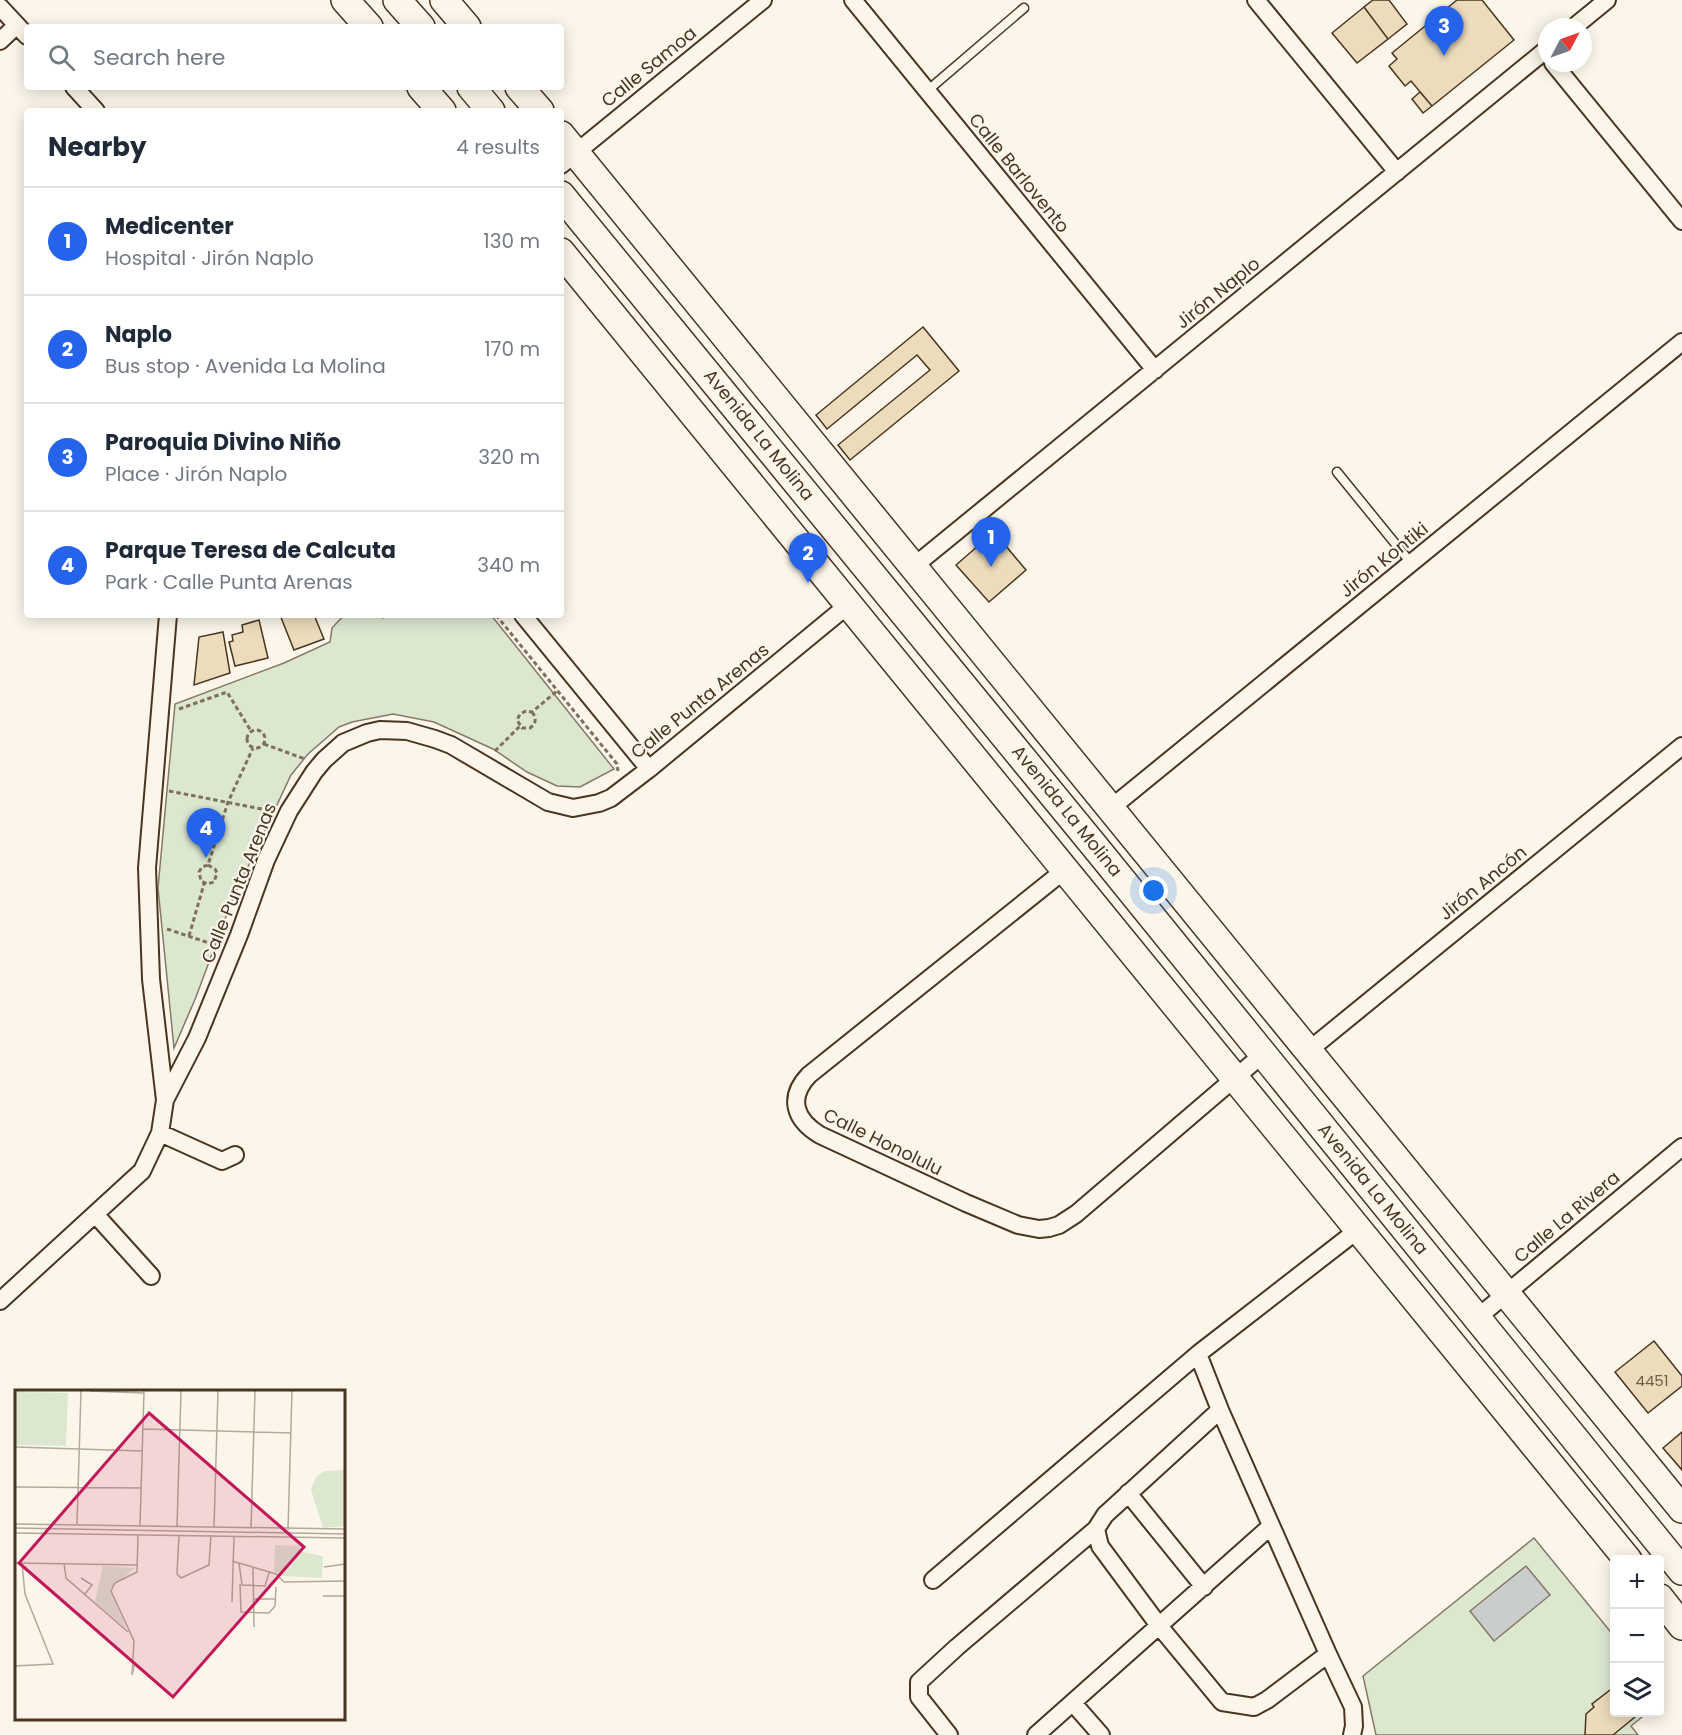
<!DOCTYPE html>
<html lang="en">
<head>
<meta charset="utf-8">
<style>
	body { margin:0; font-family:Poppins,sans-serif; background:#f2f2f3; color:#1f2937 }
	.controls { position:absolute; right:18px; bottom:18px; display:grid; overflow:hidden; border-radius:6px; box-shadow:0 3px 15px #0003 }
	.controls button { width:54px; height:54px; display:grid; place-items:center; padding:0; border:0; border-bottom:2px solid #e0e1e3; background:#fff; color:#1f2937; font:30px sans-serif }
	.compass { position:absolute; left:1538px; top:18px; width:54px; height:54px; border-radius:50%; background:#fff; box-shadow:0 3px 15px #0003; rotate:49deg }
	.you { position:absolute; left:1154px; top:891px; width:21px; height:21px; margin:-15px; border:4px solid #fff; border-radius:50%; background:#1a73e8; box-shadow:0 0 0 9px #1a73e833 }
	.badge { display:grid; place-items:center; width:39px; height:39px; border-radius:50%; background:#2563eb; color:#fff; font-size:20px; font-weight:700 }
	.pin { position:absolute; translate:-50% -50px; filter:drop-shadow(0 2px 3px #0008) }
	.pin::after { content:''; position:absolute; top:32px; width:21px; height:18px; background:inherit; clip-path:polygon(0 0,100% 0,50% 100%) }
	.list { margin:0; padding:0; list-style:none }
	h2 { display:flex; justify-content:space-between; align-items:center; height:78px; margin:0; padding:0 24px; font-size:26px }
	h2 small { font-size:20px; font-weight:400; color:#747a83 }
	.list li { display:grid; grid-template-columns:39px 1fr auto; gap:18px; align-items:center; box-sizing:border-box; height:108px; padding:0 24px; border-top:2px solid #e0e1e3 }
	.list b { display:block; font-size:22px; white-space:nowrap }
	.list p { margin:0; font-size:20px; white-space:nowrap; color:#747a83 }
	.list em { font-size:20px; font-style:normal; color:#747a83 }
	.icon { flex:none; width:33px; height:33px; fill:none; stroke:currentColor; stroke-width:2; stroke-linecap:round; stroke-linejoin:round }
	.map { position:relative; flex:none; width:1682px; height:1735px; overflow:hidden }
	.search { position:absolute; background:#fff; box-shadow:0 3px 15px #0003; left:24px; top:24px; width:540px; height:66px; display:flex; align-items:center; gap:15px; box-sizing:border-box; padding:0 21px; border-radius:6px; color:#747a83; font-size:22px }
	.panel { position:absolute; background:#fff; box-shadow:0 3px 15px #0003; left:24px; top:108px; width:540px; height:510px; border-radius:6px }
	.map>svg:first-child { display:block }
	.green { fill:#dce7d0; stroke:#887966; stroke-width:1.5 }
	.water { fill:#c9cecd; stroke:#887966; stroke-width:1.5 }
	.building { fill:#ecdcbc; stroke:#4a3520; stroke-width:1.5 }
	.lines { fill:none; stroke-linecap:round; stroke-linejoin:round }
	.lane-casing { stroke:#4a3520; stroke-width:11 }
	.street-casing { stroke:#4a3520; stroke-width:20 }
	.primary-casing { stroke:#4a3520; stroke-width:30 }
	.path { stroke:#7f6f5c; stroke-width:3; stroke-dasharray:4.5 3; stroke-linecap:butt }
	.lane { stroke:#fbf6e9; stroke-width:8 }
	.street { stroke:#fbf6e9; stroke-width:16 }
	.primary { stroke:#fbf6e9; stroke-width:27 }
	.labels { text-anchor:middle; stroke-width:4.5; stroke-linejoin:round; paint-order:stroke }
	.number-label { font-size:15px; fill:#725f47 }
	.street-label { font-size:18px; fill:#4a3520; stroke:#fbf6e9 }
	.inset-road { fill:none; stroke:#b4a999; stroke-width:1.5 }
	.view { fill:#c2185b; fill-opacity:0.15; stroke:#c2185b; stroke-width:3 }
	.inset-edge { fill:none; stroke:#4a3520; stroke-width:3 }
</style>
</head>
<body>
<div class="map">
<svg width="1682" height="1735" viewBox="0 0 1682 1735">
	<rect width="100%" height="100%" fill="#fbf6e9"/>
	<path class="green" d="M344 615H379L383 618 386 615H491L614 769 580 787 557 786 527 772 493 749 434 722 393 714 352 722 339 727 308 754 291 775 231 903 196 997 174 1048 158 888 175 704 284 663 330 642 332 628Z
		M1534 1538 1614 1636V1712L1647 1713 1631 1726 1638 1735H1376L1363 1676Z"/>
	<path class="water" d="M1526 1566 1550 1595 1494 1641 1470 1611Z"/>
	<path class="building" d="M1373 0H1389L1407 24 1388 39 1364 7Z
		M1457 0H1482L1514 40 1432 106 1411 81 1405 86 1389 66 1397 59 1392 53Z
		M1364 7 1388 39 1357 63 1332 33Z
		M1420 92 1432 106 1423 113 1412 99Z
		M923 327 959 371 850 460 838 445 930 370 917 355 827 429 816 415Z
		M25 521H27V545H25Z
		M994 532 1026 570 989 602 956 565Z
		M280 615H314L324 639 294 650Z
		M259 620 268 658 235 666 229 642 233 641 232 635 243 632 242 625Z
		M223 632 230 673 194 685 199 637Z
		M1654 1341 1682 1376V1386L1648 1413 1615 1372Z
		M1682 1432V1470L1663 1448Z
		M1614 1687V1712H1641L1613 1735H1585L1586 1714 1594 1707 1592 1704Z"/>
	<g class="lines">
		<g class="lane-casing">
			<path id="lane" d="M927 91 1024 8
				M1337 472 1411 563"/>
		</g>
		<g class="street-casing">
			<path id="street" d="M853 0 1155 370
				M1256 0 1397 172
				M0 7 27 36
				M1574 27 1607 0
				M0 41 17 25
				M1553 63 1682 221
				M74 87 96 111
				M561 165 763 0
				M913 567 1547 49
				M523 615 649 769
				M1111 808 1682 342
				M1066 869 809 1075C787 1098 795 1120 820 1135L966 1203 1018 1225 1039 1229 1049 1228 1059 1225 1076 1214 1263 1054
				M1308 1051 1682 746
				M165 1100 151 979 147 868 168 615
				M160 1133 222 1161 235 1155
				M95 1214 151 1276
				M0 1301 142 1171 160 1133 165 1100 197 1038 239 935 266 860 289 811 314 772 324 760 343 743 367 733 380 730 407 731 435 739 451 745 548 802 573 808 599 803 611 798 649 769 848 605
				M1477 1318 1682 1147
				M1198 1354 1220 1410 1328 1654 1353 1707 1354 1726 1352 1735
				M1220 1410 1105 1515 1096 1529 1100 1546 1160 1627 1222 1702 1254 1707 1267 1700 1328 1654
				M1128 1493 1204 1587
				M933 1580 1198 1354 1359 1229
				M1073 1703 1101 1735
				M949 1735 919 1697V1682L957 1647 1096 1529
				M1036 1735 1271 1526"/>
		</g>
		<g class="primary-casing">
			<path id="primary" d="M345 0 369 27
				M397 0 421 27
				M444 0 467 27
				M421 87 442 111
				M471 87 491 111
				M519 87 540 111
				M561 135 1682 1509
				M561 195 1101 854 1682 1571
				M561 252 1628 1560
				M1660 1598 1682 1626"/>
		</g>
		<path class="path" d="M496 615 617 764 618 771
			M179 709 227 692 251 731
			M532 712C537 718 536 724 530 728H522L517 720 520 714 526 711 532 712 557 691
			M247 739a9 9 0 1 1 18 0a9 9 0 1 1-18 0Z
			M264 744 305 759
			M495 751 520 726
			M169 791 272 811
			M208 865 215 869 217 873 214 882 207 884 201 881 199 872 202 867 208 865 228 802 253 748
			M167 929 218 946
			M189 936 204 884"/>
		<use href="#lane" class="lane"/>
		<use href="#street" class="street"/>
		<use href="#primary" class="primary"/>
	</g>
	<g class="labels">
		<g class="number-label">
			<text x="1652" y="1386">4451</text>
		</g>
		<g class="street-label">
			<text transform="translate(649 67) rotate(-39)" y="6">Calle Samoa</text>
			<text transform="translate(1019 173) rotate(51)" y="6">Calle Barlovento</text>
			<text transform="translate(1218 293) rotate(-39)" y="6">Jirón Naplo</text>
			<text transform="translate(759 435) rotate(51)" y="6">Avenida La Molina</text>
			<text transform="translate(1384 560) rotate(-39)" y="6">Jirón Kontiki</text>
			<text transform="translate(700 701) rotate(-39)" y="6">Calle Punta Arenas</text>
			<text transform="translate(1067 811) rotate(51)" y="6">Avenida La Molina</text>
			<text transform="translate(239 883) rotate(-68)" y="6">Calle Punta Arenas</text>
			<text transform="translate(1483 883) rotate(-39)" y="6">Jirón Ancón</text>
			<text transform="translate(883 1142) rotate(26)" y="6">Calle Honolulu</text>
			<text transform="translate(1373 1189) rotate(51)" y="6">Avenida La Molina</text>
			<text transform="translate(1567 1217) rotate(-40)" y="6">Calle La Rivera</text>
		</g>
	</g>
	<g transform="translate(15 1390)">
		<rect width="330" height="330" fill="#fbf6e9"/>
		<path d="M0 2 53 3 51 56 0 55ZM330 80V136L308 138 296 100 301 87 310 81ZM260 155 284 156V161L308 166 307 188 268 186 259 181ZM88 176 120 178 95 199 111 239 80 212Z" fill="#dce7d0"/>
		<path class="inset-road" d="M75 1 129 3M128 39 276 43M0 57 127 61M0 97 126 98M0 134 330 139M62 134 66 1M125 135 129 1M162 136 166 1M0 138 330 144M199 138 203 1M236 138 240 1M273 140 277 1M0 143 330 148M164 145 162 184 166 188 194 175 196 145M217 171 261 184 269 192 330 191M0 173 123 175M49 173 51 188 113 242M224 173 227 195 250 196 254 183M309 177 330 174M238 178 239 237M66 188 77 195 70 204M225 194 226 222 254 223 260 216 261 197M308 206H330M239 209H261M217 212 219 147M120 273 117 285 119 251 96 201 100 193 122 182 123 145M0 276 38 274 10 204 7 173"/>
		<path class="view" d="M134 23 289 157 158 307 4 173Z"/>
		<rect width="330" height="330" class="inset-edge"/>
	</g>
</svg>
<div class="controls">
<button>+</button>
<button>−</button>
<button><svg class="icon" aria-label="layers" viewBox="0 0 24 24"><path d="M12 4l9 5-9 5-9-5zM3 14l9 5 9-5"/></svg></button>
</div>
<svg class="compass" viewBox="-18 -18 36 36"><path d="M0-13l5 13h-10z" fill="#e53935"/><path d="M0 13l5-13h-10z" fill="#747a83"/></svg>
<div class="you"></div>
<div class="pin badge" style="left:991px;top:567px">1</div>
<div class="pin badge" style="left:808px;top:583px">2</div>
<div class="pin badge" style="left:1444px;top:56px">3</div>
<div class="pin badge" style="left:206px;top:858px">4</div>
<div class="search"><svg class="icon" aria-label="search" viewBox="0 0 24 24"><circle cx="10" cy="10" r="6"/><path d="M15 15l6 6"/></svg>Search here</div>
<section class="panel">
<h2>Nearby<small>4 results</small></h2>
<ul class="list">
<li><span class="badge">1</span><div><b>Medicenter</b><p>Hospital · Jirón Naplo</p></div><em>130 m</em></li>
<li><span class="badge">2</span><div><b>Naplo</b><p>Bus stop · Avenida La Molina</p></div><em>170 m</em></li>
<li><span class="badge">3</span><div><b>Paroquia Divino Niño</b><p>Place · Jirón Naplo</p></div><em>320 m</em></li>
<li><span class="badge">4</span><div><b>Parque Teresa de Calcuta</b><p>Park · Calle Punta Arenas</p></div><em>340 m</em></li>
</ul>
</section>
</div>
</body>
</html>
